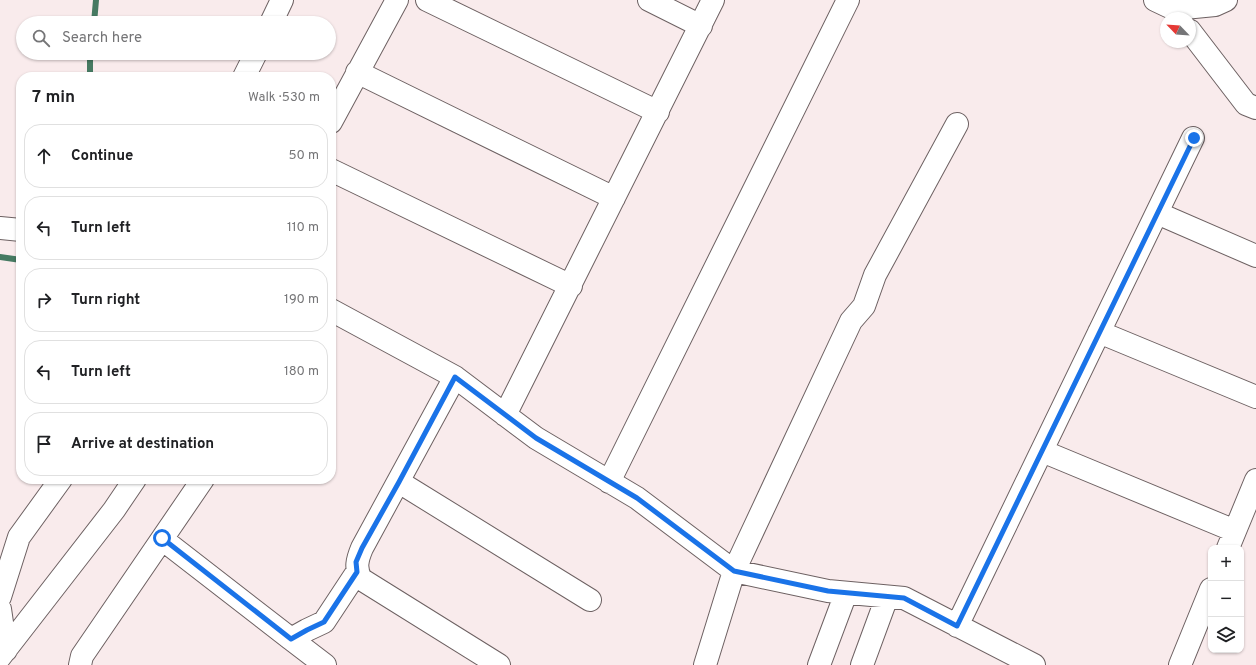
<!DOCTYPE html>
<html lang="en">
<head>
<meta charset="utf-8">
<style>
	body { margin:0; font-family:Overpass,sans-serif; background:#f2f2f2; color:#202124 }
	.controls { position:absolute; right:12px; bottom:12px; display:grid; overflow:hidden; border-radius:8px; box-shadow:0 1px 3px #0004 }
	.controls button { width:36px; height:36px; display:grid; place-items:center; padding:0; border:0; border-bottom:1px solid #e0e0e0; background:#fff; color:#202124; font:20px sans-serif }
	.compass { position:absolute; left:1160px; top:12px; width:36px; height:36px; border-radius:50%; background:#fff; box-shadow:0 1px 3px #0004; rotate:295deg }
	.stop { position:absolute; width:12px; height:12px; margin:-9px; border:3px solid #1a73e8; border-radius:50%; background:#fff }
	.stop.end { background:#1a73e8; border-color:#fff; box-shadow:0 1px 4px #0008 }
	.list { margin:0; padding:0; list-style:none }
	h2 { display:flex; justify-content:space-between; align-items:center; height:52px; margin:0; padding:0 16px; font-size:17px }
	h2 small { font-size:13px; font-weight:400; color:#757577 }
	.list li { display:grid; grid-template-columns:26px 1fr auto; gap:12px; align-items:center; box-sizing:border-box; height:64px; margin:0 8px 8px; padding:0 8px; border:1px solid #e0e0e0; border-radius:16px }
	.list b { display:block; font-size:15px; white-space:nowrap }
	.list em { font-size:13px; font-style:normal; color:#757577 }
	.icon { flex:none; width:22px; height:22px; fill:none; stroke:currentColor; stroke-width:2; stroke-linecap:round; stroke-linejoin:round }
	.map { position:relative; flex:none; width:1256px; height:665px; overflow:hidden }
	.search { position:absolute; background:#fff; box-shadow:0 1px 3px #0004; left:16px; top:16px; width:320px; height:44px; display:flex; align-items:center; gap:10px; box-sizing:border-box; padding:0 14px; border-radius:22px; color:#757577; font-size:15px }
	.panel { position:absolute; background:#fff; box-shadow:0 1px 3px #0004; left:16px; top:72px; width:320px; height:412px; border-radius:16px }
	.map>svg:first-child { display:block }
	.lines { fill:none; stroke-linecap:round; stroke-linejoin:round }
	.stream { stroke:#467a62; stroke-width:6 }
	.minor-casing { stroke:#6d6162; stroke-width:24 }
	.minor { stroke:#fff; stroke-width:22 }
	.route { stroke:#1a73e8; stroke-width:5 }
</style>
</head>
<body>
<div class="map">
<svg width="1256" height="665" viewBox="0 0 1256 665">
	<rect width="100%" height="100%" fill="#f9ebec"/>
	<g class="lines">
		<path class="stream" d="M94 23 96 0
			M90 77V53
			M0 257 21 260"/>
		<g class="minor-casing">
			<path id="minor" d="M427 0 658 112
				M649 0 701 26
				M1155 0 1174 9 1181 18
				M1174 9 1215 5 1226 0
				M271 23 282 0
				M1190 31 1246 104 1256 108
				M357 72 614 198
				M244 77 256 53
				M331 122 397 0
				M331 170 571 286
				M1157 213 1256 256
				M0 228 21 230
				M331 310 455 377 536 438 637 498 734 571 828 591 904 598 1034 665
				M1099 332 1256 397
				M455 377 362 548C357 560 355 568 361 579L499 665
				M505 415 713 0
				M1042 451 1235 531
				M399 482 590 600
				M609 482 848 0
				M162 539 291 639 307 630 324 622 357 572
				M1228 548 1256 480
				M0 597 19 537 61 479
				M0 609 6 650
				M957 626 1193 138
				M291 639 325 665
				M0 657 114 510 135 479
				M80 665 82 656 203 479
				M705 665 734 571 851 321 864 306 875 275 957 124
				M819 665 846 593
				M862 665 887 597
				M1180 665 1211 589"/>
		</g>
		<use href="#minor" class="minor"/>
	</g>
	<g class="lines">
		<path class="route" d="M162 538 291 639 307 630 324 622 357 572 356 562 362 548 399 482 455 377 536 438 637 498 734 571 828 591 904 598 957 626 1194 138"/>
	</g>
</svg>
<div class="controls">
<button>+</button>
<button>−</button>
<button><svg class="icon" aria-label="layers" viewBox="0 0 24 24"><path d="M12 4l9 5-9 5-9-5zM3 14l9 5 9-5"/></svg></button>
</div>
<svg class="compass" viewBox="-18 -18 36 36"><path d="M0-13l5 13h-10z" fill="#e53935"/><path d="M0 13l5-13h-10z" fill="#757577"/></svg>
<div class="stop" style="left:162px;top:538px"></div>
<div class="stop end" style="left:1194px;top:138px"></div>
<div class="search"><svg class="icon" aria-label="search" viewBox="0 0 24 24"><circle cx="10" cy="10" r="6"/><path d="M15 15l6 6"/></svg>Search here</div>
<section class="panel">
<h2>7 min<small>Walk · 530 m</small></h2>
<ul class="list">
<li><svg class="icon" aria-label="ahead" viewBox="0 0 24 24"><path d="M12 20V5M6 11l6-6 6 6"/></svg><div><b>Continue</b></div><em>50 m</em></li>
<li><svg class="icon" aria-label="left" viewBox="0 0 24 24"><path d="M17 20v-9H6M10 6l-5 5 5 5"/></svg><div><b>Turn left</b></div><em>110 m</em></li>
<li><svg class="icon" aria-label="right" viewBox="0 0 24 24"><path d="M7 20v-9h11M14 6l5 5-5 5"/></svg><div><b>Turn right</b></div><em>190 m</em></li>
<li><svg class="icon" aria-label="left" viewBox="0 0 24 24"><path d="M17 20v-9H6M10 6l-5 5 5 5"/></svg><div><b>Turn left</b></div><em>180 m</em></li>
<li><svg class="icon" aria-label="arrive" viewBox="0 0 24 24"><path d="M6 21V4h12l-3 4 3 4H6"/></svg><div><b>Arrive at destination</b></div></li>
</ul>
</section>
</div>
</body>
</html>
